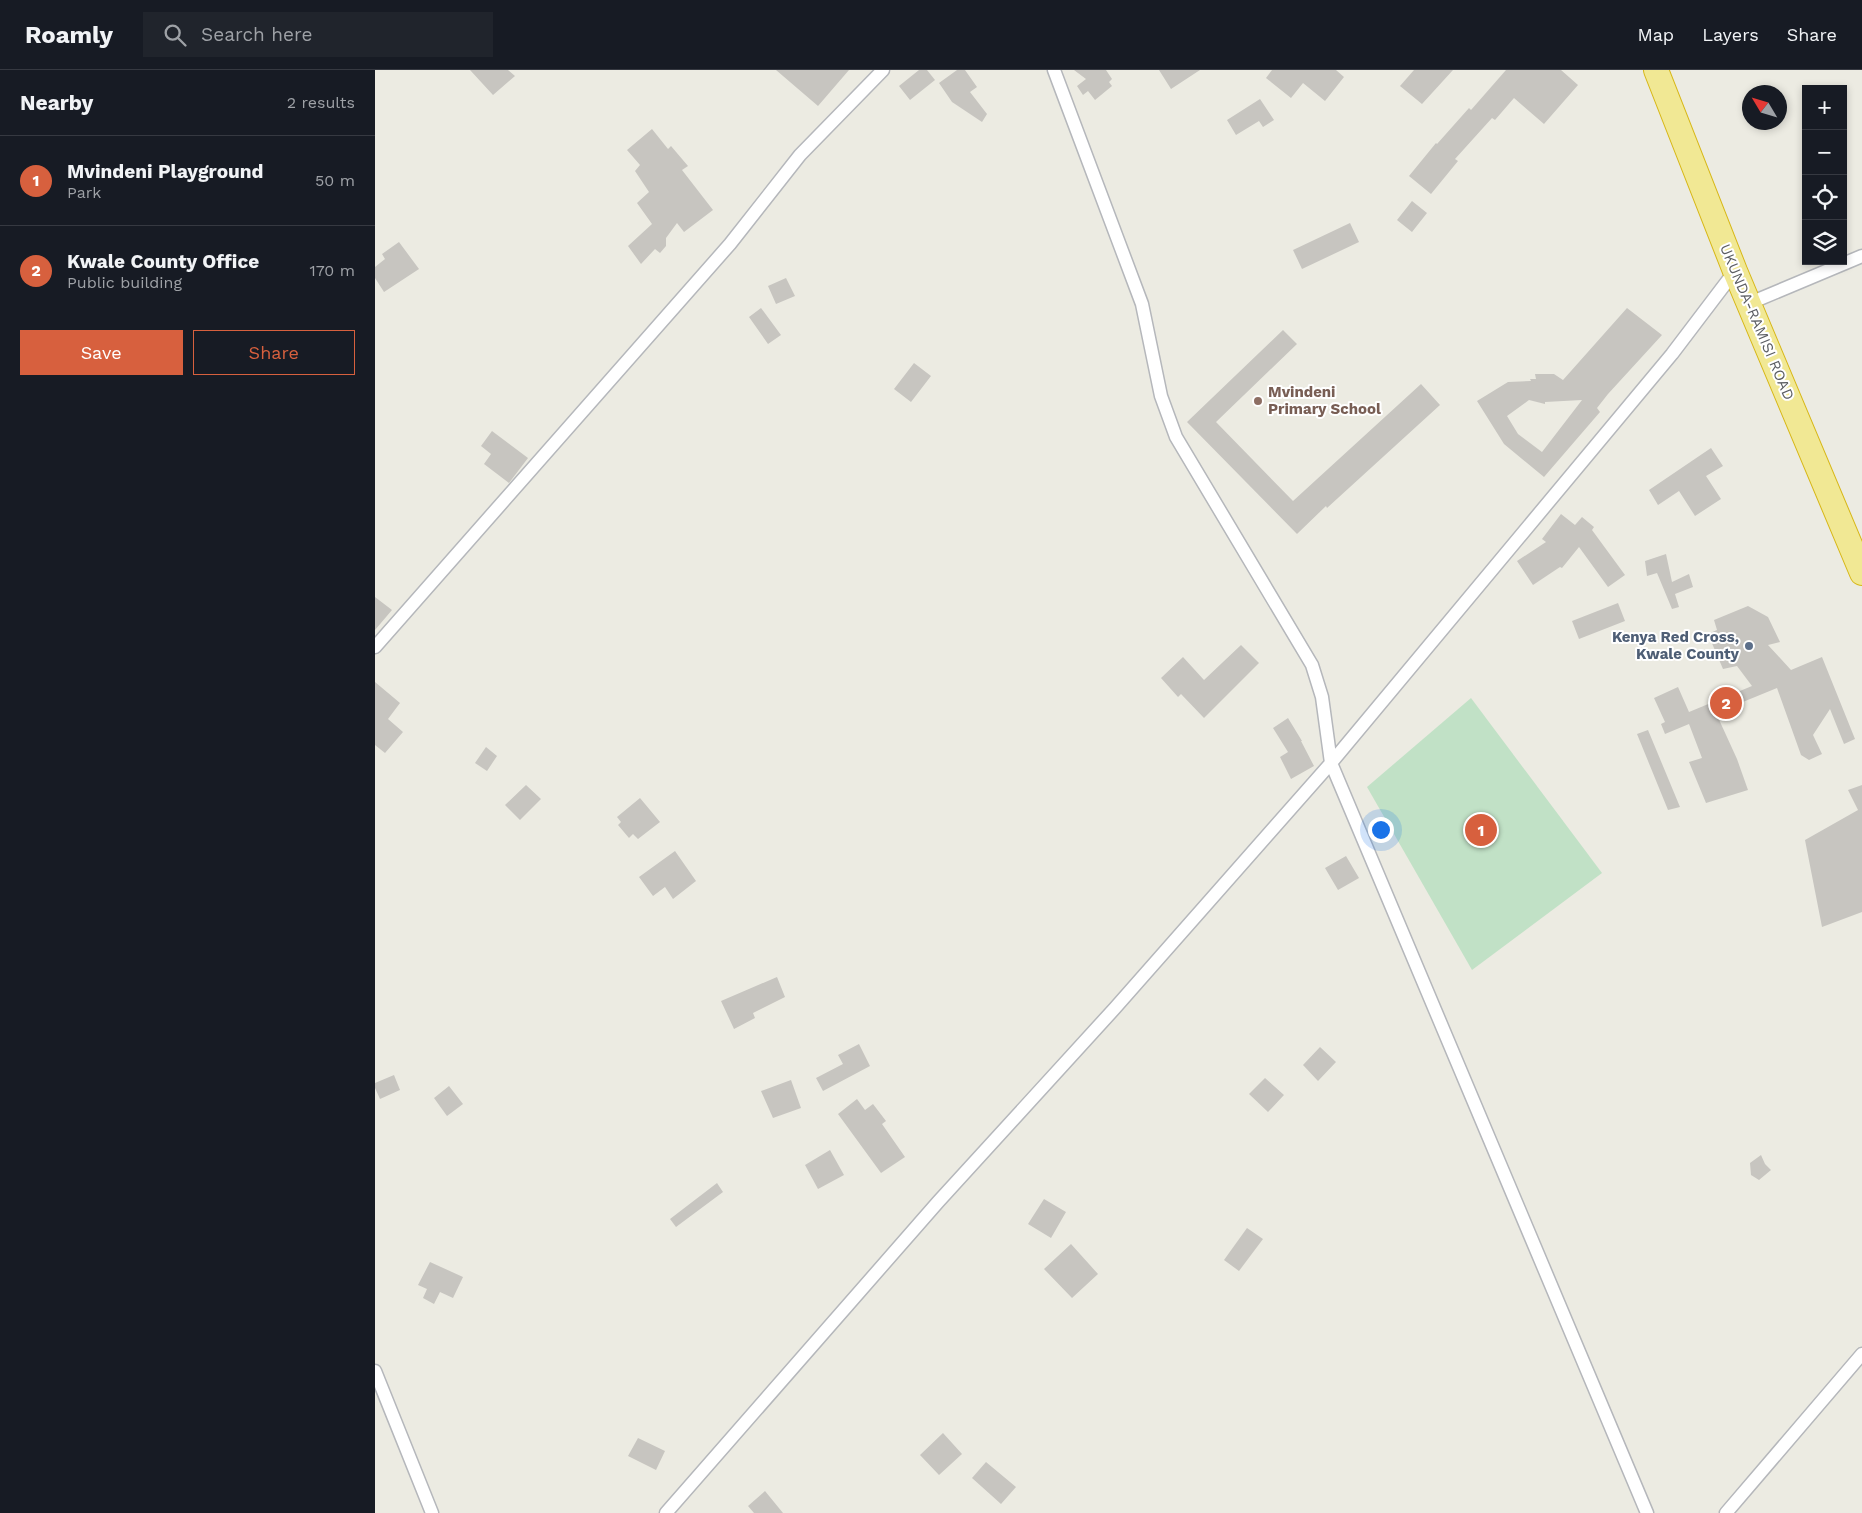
<!DOCTYPE html>
<html lang="en">
<head>
<meta charset="utf-8">
<style>
	body { margin:0; font-family:"Work Sans",sans-serif; background:#20242c; color:#f1f3f6 }
	.controls { position:absolute; right:15px; top:15px; display:grid; overflow:hidden; border-radius:0px; box-shadow:0 2px 8px #0003 }
	.controls button { width:45px; height:45px; display:grid; place-items:center; padding:0; border:0; border-bottom:1px solid #363941; background:#171b24; color:#f1f3f6; font:25px sans-serif }
	.compass { position:absolute; left:1367px; top:15px; width:45px; height:45px; border-radius:50%; background:#171b24; box-shadow:0 2px 8px #0003; rotate:308deg }
	.you { position:absolute; left:1005px; top:759px; width:18px; height:18px; margin:-12px; border:4px solid #fff; border-radius:50%; background:#1a73e8; box-shadow:0 0 0 8px #1a73e833 }
	.badge { display:grid; place-items:center; width:32px; height:32px; border-radius:50%; background:#d7603e; color:#fff; font-size:16px; font-weight:700 }
	.pin { position:absolute; translate:-50% -50%; border:2px solid #fff; box-shadow:0 1px 5px #0006 }
	.list { margin:0; padding:0; list-style:none }
	h2 { display:flex; justify-content:space-between; align-items:center; height:65px; margin:0; padding:0 20px; font-size:21px }
	h2 small { font-size:16px; font-weight:400; color:#9ea1a6 }
	.list li { display:grid; grid-template-columns:32px 1fr auto; gap:15px; align-items:center; box-sizing:border-box; height:90px; padding:0 20px; border-top:1px solid #363941 }
	.list b { display:block; font-size:19px; white-space:nowrap }
	.list p { margin:0; font-size:16px; white-space:nowrap; color:#9ea1a6 }
	.list em { font-size:16px; font-style:normal; color:#9ea1a6 }
	.actions { display:flex; gap:10px; padding:15px 20px }
	.actions a { flex:1; padding:11px 0; border:1px solid #d7603e; border-radius:0px; text-align:center; font-size:18px; color:#d7603e }
	.actions .main { background:#d7603e; color:#fff }
	.icon { flex:none; width:28px; height:28px; fill:none; stroke:currentColor; stroke-width:2; stroke-linecap:round; stroke-linejoin:round }
	.map { position:relative; flex:none; width:1487px; height:1443px; overflow:hidden }
	header { display:flex; align-items:center; gap:30px; box-sizing:border-box; height:70px; padding:0 25px; background:#171b24; border-bottom:1px solid #363941 }
	header strong { font-size:24px }
	nav { display:flex; gap:28px; margin-inline-start:auto; font-size:18px }
	.search { width:350px; height:45px; background:#20242c; display:flex; align-items:center; gap:12px; box-sizing:border-box; padding:0 18px; border-radius:0px; color:#9ea1a6; font-size:19px }
	main { display:flex }
	aside { flex:1; background:#171b24 }
	.map>svg:first-child { display:block }
	.green { fill:#c1e1c6 }
	.building { fill:#c7c5c0; fill-rule:evenodd }
	.lines { fill:none; stroke-linecap:round; stroke-linejoin:round }
	.street-casing { stroke:#b5b7bb; stroke-width:15 }
	.highway-casing { stroke:#d7b717; stroke-width:26 }
	.street { stroke:#fff; stroke-width:12 }
	.highway { stroke:#f1e894; stroke-width:24 }
	.education-dot { fill:#8d6e63; stroke:#fff; stroke-width:2 }
	.service-dot { fill:#5c6f8a; stroke:#fff; stroke-width:2 }
	.labels { text-anchor:middle; stroke-width:4; stroke-linejoin:round; paint-order:stroke }
	.street-label { font-size:15px; fill:#5b5d62; stroke:#fff }
	.education-label { font-size:15px; font-weight:bold; fill:#785e54; stroke:#fff; text-anchor:start }
	.service-label { font-size:15px; font-weight:bold; fill:#4e5e75; stroke:#fff; text-anchor:end }
</style>
</head>
<body>
<header>
<strong>Roamly</strong>
<div class="search"><svg class="icon" aria-label="search" viewBox="0 0 24 24"><circle cx="10" cy="10" r="6"/><path d="M15 15l6 6"/></svg>Search here</div>
<nav><a>Map</a><a>Layers</a><a>Share</a></nav>
</header>
<main>
<aside>
<h2>Nearby<small>2 results</small></h2>
<ul class="list">
<li><span class="badge">1</span><div><b>Mvindeni Playground</b><p>Park</p></div><em>50 m</em></li>
<li><span class="badge">2</span><div><b>Kwale County Office</b><p>Public building</p></div><em>170 m</em></li>
</ul>
<div class="actions"><a class="main">Save</a><a>Share</a></div>
</aside>
<div class="map">
<svg width="1487" height="1443" viewBox="0 0 1487 1443">
	<rect width="100%" height="100%" fill="#ecebe2"/>
	<path class="green" d="M1096 628 1227 803 1097 900 992 717Z"/>
	<path class="building" d="M95 0H133L140 6 118 25Z
		M401 0H474L443 36Z
		M544 0H552L560 10 535 30 524 16Z
		M582 0H590L602 17 595 22 612 44 607 52 577 32 564 13Z
		M699 0H731L737 9 734 12 737 16 720 30 713 21 708 25 702 16 711 9Z
		M784 0H825L796 19Z
		M897 0H961L969 7 950 31 928 13 916 28 891 8Z
		M1039 0H1078L1047 34 1025 16Z
		M1131 0H1186L1203 15 1169 54 1139 28 1120 50 1117 48 1080 89 1083 91 1056 124 1034 106 1061 73 1062 74 1094 38 1096 40Z
		M885 29 899 50 888 57 884 51 861 65 852 50Z
		M277 59 293 79 296 76 313 96 307 100 338 140 309 162 302 153 291 168V176L285 183 280 179 266 194 253 176 277 154 262 133 274 122 260 101 265 95 252 80Z
		M1037 131 1052 143 1037 162 1022 150Z
		M975 153 984 172 927 199 918 180Z
		M24 172 44 199 9 222 0 208V197L10 189 7 184Z
		M411 208 420 226 401 234 393 216Z
		M386 238 406 265 393 274 374 247Z
		M1252 238 1287 265 1233 324 1222 338 1225 342 1169 407 1129 374 1102 331 1133 312 1156 311 1155 309H1161L1160 304H1179L1188 310ZM1154 330 1170 334V332L1207 330 1167 382 1143 364 1132 346Z
		M908 260 922 274 841 352 918 431 1046 314 1065 335 952 438 951 436 922 464 812 352Z
		M539 293 556 306 536 332 519 319Z
		M117 361 153 388 134 413 109 394 116 384 106 376Z
		M1336 378 1348 396 1331 406 1346 429 1320 446 1304 421 1283 435 1274 420Z
		M1186 444 1200 455 1207 447 1219 457 1217 460 1250 505 1233 517 1204 477 1187 498 1185 497 1158 515 1142 491 1171 472 1167 469Z
		M1291 484 1297 512 1314 504 1318 517 1300 524 1304 537 1297 539 1282 503 1272 506 1270 491Z
		M0 527 17 540 0 560Z
		M1243 533 1250 551 1204 569 1197 551Z
		M1373 536 1393 547 1405 572 1393 575 1416 600 1447 587 1480 669 1469 674 1455 639 1438 665 1447 684 1434 690 1426 685 1402 618 1341 643 1362 689 1373 720 1331 733 1314 692 1327 688 1314 654 1290 664 1286 654 1290 652 1279 628 1303 617 1314 642 1377 616 1362 596 1348 599 1333 564 1342 560 1339 550Z
		M866 575 884 593 829 648 806 624 803 627 786 608 808 587 829 610Z
		M0 612 25 633 13 649 28 662 10 683 0 675Z
		M913 648 927 671H926L939 696 916 709 905 687 913 682 898 658Z
		M1273 660 1305 737 1293 740 1262 664Z
		M111 677 122 686 112 701 100 693Z
		M151 715 166 729 145 750 130 735Z
		M1487 715V842L1447 857 1430 770 1483 740 1473 720Z
		M265 728 285 752 263 769 258 764 254 768 243 755 246 752 242 747Z
		M300 781 321 811 298 829 290 817 278 826 264 807Z
		M971 786 984 808 963 820 950 798Z
		M402 907 410 927 378 943 380 948 359 959 346 931Z
		M484 974 495 996 448 1021 441 1008 468 994 463 985Z
		M945 977 961 992 943 1011 928 995Z
		M19 1005 25 1020 5 1029 0 1018V1013Z
		M890 1008 909 1025 893 1042 874 1024Z
		M416 1010 426 1038 398 1048 386 1021Z
		M74 1016 88 1034 72 1046 59 1028Z
		M482 1029 490 1040 498 1034 511 1051 507 1054 530 1087 506 1103 463 1044Z
		M455 1080 469 1105 443 1119 430 1095Z
		M1386 1085 1390 1094 1396 1100 1384 1110 1376 1105 1375 1093Z
		M342 1113 348 1122 301 1157 295 1149Z
		M669 1129 691 1142 676 1168 653 1154Z
		M872 1158 888 1169 864 1201 849 1190Z
		M696 1174 723 1204 697 1228 669 1199Z
		M55 1192 88 1207 78 1228 65 1222 59 1234 48 1228 52 1219 43 1215Z
		M568 1363 587 1384 564 1405 545 1385Z
		M263 1368 290 1381 281 1400 253 1386Z
		M611 1392 641 1417 626 1434 597 1408Z
		M390 1421 408 1443H379L373 1436Z"/>
	<g class="lines">
		<g class="street-casing">
			<path id="street" d="M679 0 767 234 786 326 801 367 937 595 947 627 956 693 1272 1443
				M1375 233 1487 186
				M0 577 355 174 425 85 508 0
				M0 1301 57 1443
				M291 1443 563 1132 740 938 956 693 1297 284 1360 201
				M1351 1443 1487 1284"/>
		</g>
		<g class="highway-casing">
			<path id="highway" d="M1281 0 1360 201 1487 503"/>
		</g>
		<use href="#street" class="street"/>
		<use href="#highway" class="highway"/>
	</g>
	<circle class="education-dot" cx="883" cy="331" r="5"/>
	<circle class="service-dot" cx="1374" cy="576" r="5"/>
	<g class="labels">
		<g class="street-label">
			<text transform="translate(1382 252) rotate(67)" y="5">UKUNDA-RAMISI ROAD</text>
		</g>
		<g class="education-label">
			<text x="893" y="327">Mvindeni<tspan x="893" dy="17">Primary School</tspan></text>
		</g>
		<g class="service-label">
			<text x="1364" y="572">Kenya Red Cross,<tspan x="1364" dy="17">Kwale County</tspan></text>
		</g>
	</g>
</svg>
<div class="controls">
<button>+</button>
<button>−</button>
<button><svg class="icon" aria-label="locate" viewBox="0 0 24 24"><circle cx="12" cy="12" r="6"/><path d="M12 2v4M12 18v4M2 12h4M18 12h4"/></svg></button>
<button><svg class="icon" aria-label="layers" viewBox="0 0 24 24"><path d="M12 4l9 5-9 5-9-5zM3 14l9 5 9-5"/></svg></button>
</div>
<svg class="compass" viewBox="-18 -18 36 36"><path d="M0-13l5 13h-10z" fill="#e53935"/><path d="M0 13l5-13h-10z" fill="#9ea1a6"/></svg>
<div class="you"></div>
<div class="pin badge" style="left:1106px;top:760px">1</div>
<div class="pin badge" style="left:1351px;top:633px">2</div>
</div>
</main>
</body>
</html>
